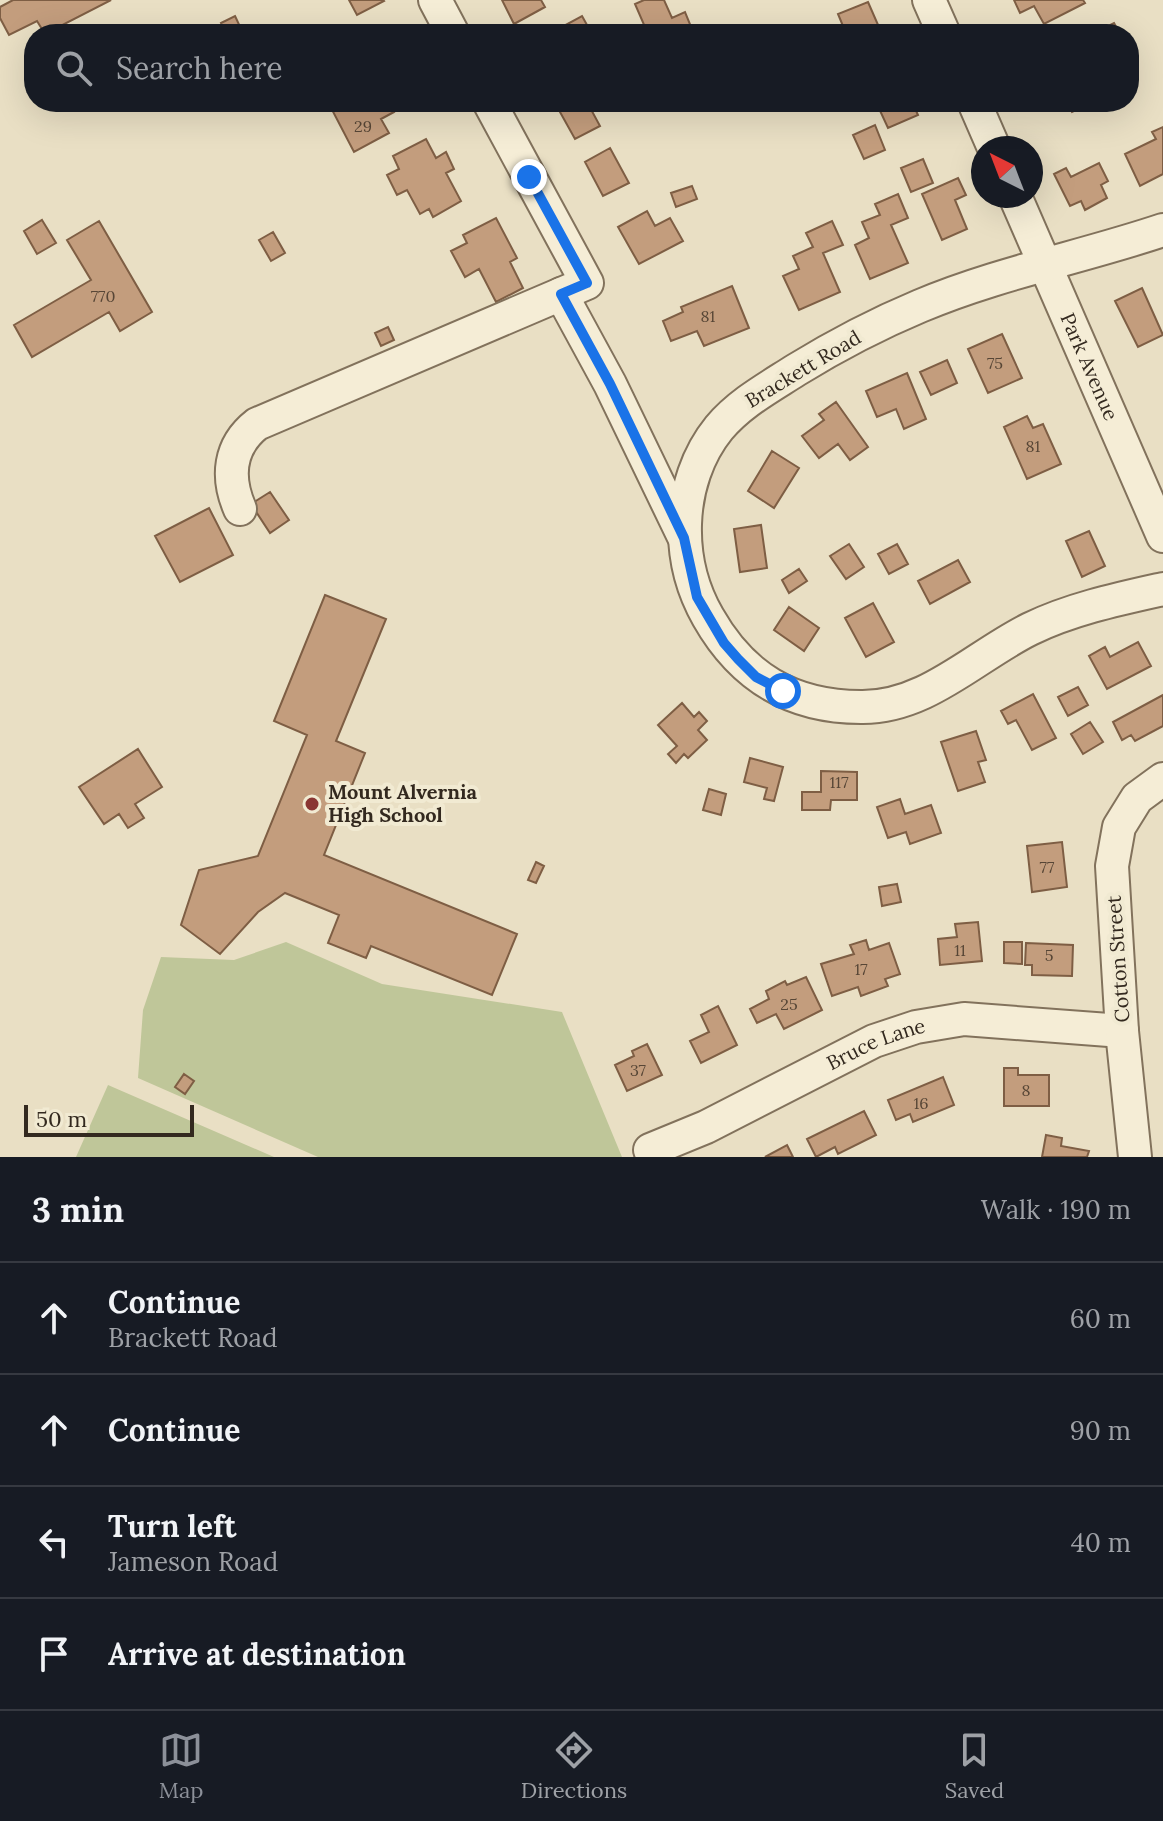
<!DOCTYPE html>
<html lang="en">
<head>
<meta charset="utf-8">
<style>
	body { margin:0; font-family:Lora,serif; background:#242831; color:#f1f3f6 }
	.compass { position:absolute; left:971px; top:136px; width:72px; height:72px; border-radius:50%; background:#171b24; box-shadow:0 8px 32px #0002; rotate:318deg }
	.scale { position:absolute; left:24px; bottom:20px; width:170px; box-sizing:border-box; padding-left:8px; border:4px solid #33291f; border-top:0; font-size:22px; line-height:28px; white-space:nowrap; color:#33291f; -webkit-text-stroke:6px #f1ead2; paint-order:stroke }
	.stop { position:absolute; width:24px; height:24px; margin:-18px; border:6px solid #1a73e8; border-radius:50%; background:#fff }
	.stop.end { background:#1a73e8; border-color:#fff; box-shadow:0 2px 8px #0008 }
	.list { margin:0; padding:0; list-style:none }
	h2 { display:flex; justify-content:space-between; align-items:center; height:104px; margin:0; padding:0 32px; font-size:34px }
	h2 small { font-size:26px; font-weight:400; color:#9ea1a6 }
	.list li { display:grid; grid-template-columns:52px 1fr auto; gap:24px; align-items:center; box-sizing:border-box; height:112px; padding:0 32px; border-top:2px solid #363941 }
	.list b { display:block; font-size:30px; white-space:nowrap }
	.list p { margin:0; font-size:26px; white-space:nowrap; color:#9ea1a6 }
	.list em { font-size:26px; font-style:normal; color:#9ea1a6 }
	.icon { flex:none; width:44px; height:44px; fill:none; stroke:currentColor; stroke-width:2; stroke-linecap:round; stroke-linejoin:round }
	.map { position:relative; flex:none; width:1163px; height:1157px; overflow:hidden }
	.search { position:absolute; background:#171b24; box-shadow:0 8px 32px #0002; left:24px; right:24px; top:24px; height:88px; display:flex; align-items:center; gap:20px; box-sizing:border-box; padding:0 28px; border-radius:32px; color:#9ea1a6; font-size:30px }
	.sheet { height:552px; background:#171b24 }
	nav { display:flex; justify-content:space-around; align-items:center; box-sizing:border-box; height:112px; border-top:2px solid #363941; background:#171b24; font-size:22px; color:#9ea1a6 }
	nav a { display:grid; justify-items:center; gap:4px }
	nav .on { color:#8c9099 }
	.map>svg:first-child { display:block }
	.green { fill:#bfc699 }
	.building { fill:#c39d7d; stroke:#7e5e44; stroke-width:2 }
	.lines { fill:none; stroke-linecap:round; stroke-linejoin:round }
	.minor-casing { stroke:#82725c; stroke-width:36 }
	.minor { stroke:#f5edd6; stroke-width:32 }
	.route { stroke:#1a73e8; stroke-width:10 }
	.poi-dot { fill:#8a3532; stroke:#f1ead2; stroke-width:3 }
	.labels { text-anchor:middle; stroke-width:8; stroke-linejoin:round; paint-order:stroke }
	.number-label { font-size:16px; fill:#574636 }
	.street-label { font-size:20px; fill:#33291f; stroke:#f1ead2 }
	.poi-label { font-size:20px; font-weight:bold; fill:#33291f; stroke:#f1ead2; text-anchor:start }
</style>
</head>
<body>
<div class="map">
<svg width="1163" height="1157" viewBox="0 0 1163 1157">
	<rect width="100%" height="100%" fill="#e9dfc4"/>
	<path class="green" d="M286 942 382 984 562 1012 622 1157H318L138 1078 143 1010 161 957 234 960Z
		M108 1085 274 1157H76Z"/>
	<path class="building" d="M13 0H111L45 34 37 21 9 35 0 18V7Z
		M349 0H383L384 1 357 15Z
		M502 0H541L545 7 514 24Z
		M644 0H664L672 18 685 12 694 34H648L635 4Z
		M1014 0H1083L1085 3 1044 24 1034 6 1020 13Z
		M868 2 882 34H824L843 26 838 14Z
		M235 16 243 33 227 34 221 23Z
		M582 16 592 34H549Z
		M1114 23 1120 34H1092Z
		M328 102H388L394 112 381 119 389 133 354 152Z
		M558 102H587L600 126 575 139 555 103Z
		M876 102H912L918 115 888 128Z
		M1067 102H1093L1072 112Z
		M875 125 885 150 864 159 853 135Z
		M1163 127V174L1140 186 1125 154 1156 139 1152 132Z
		M426 139 436 158 446 152 454 169 446 173 461 201 433 217 429 209 420 214 407 190 397 195 387 175 399 169 393 156Z
		M610 148 629 183 603 196 585 162Z
		M923 159 933 183 911 192 901 168Z
		M1099 163 1108 181 1101 185 1107 198 1085 210 1081 201 1070 206 1054 174 1066 168 1071 177Z
		M958 178 966 195 955 200 967 229 942 240 922 194Z
		M692 186 697 199 676 207 671 193Z
		M898 194 908 218 891 225 908 263 870 279 855 245 869 238 862 222 880 215 875 204Z
		M647 211 655 226 670 218 683 241 639 264 618 227Z
		M496 218 517 258 510 262 523 288 496 302 479 269 465 277 451 251 467 243 463 235Z
		M42 220 56 243 37 254 24 231Z
		M99 221 152 312 120 331 109 312 32 357 14 325 91 280 67 240Z
		M832 221 843 245 823 253 840 292 799 310 783 276 799 269 793 256 813 247 806 233Z
		M273 232 285 253 271 261 259 240Z
		M732 286 749 328 704 346 697 331 671 341 663 321 683 312 681 307Z
		M1142 288 1163 335 1138 347 1115 301Z
		M388 327 394 340 381 346 375 333Z
		M1002 334 1022 378 988 393 968 349Z
		M947 360 957 383 931 395 920 372Z
		M907 373 926 419 904 429 896 409 877 417 866 391Z
		M836 402 868 447 850 460 838 444 819 458 802 436 824 420 819 414Z
		M1027 416 1033 428 1043 424 1061 464 1027 479 1004 427Z
		M772 451 799 468 774 508 748 491Z
		M270 492 289 520 270 533 251 504Z
		M209 508 233 555 180 582 155 536Z
		M761 525 767 568 740 572 734 529Z
		M1089 531 1105 566 1082 577 1066 541Z
		M849 544 864 567 846 579 830 556Z
		M897 544 908 564 889 574 878 554Z
		M958 560 970 582 930 604 918 581Z
		M799 569 807 581 789 593 782 580Z
		M325 595 386 619 336 741 365 753 324 855 517 934 492 995 371 946 366 958 328 943 339 915 285 893 258 912 220 954 181 925 199 870 258 856 307 735 274 721Z
		M873 603 894 642 866 657 845 618Z
		M789 607 819 628 804 651 774 630Z
		M1138 642 1151 666 1107 689 1089 656 1105 647 1110 657Z
		M1078 687 1088 705 1068 716 1058 697Z
		M1033 694 1056 738 1032 750 1016 720 1008 724 1001 711Z
		M1163 695V726L1135 741 1131 735 1122 740 1113 722Z
		M682 703 694 717 699 712 707 721 698 730 707 740 688 758 684 754 676 763 668 754 677 746 658 725Z
		M1090 722 1103 742 1083 754 1071 734Z
		M976 731 986 760 978 762 985 782 958 791 941 742Z
		M138 749 162 787 135 804 144 818 128 828 119 814 104 824 79 787Z
		M750 758 783 767 774 801 764 799 767 788 744 782Z
		M821 771 857 772V800H831L830 810H802V792H821Z
		M709 789 726 794 721 815 703 810Z
		M900 799 905 814 931 805 941 833 910 844 906 832 888 838 877 807Z
		M1062 842 1067 887 1032 892 1027 846Z
		M536 862 544 866 536 883 528 880Z
		M897 884 901 902 882 906 879 887Z
		M978 922 982 961 940 965 938 939 957 937 955 924Z
		M866 940 869 950 889 943 900 974 885 979 888 986 861 996 858 987 832 996 821 964 854 954 850 945Z
		M1004 942H1022V964L1004 963Z
		M1026 943 1073 945 1072 976 1032 975V965H1025Z
		M806 977 822 1010 784 1029 776 1014 757 1023 750 1009 769 999 766 991 785 981 787 985Z
		M718 1006 737 1045 701 1063 690 1041 709 1032 701 1015Z
		M647 1044 662 1075 627 1091 615 1065 634 1056 632 1051Z
		M1004 1068H1018V1075H1049V1106H1004Z
		M184 1074 194 1081 185 1094 175 1087Z
		M943 1077 954 1105 913 1122 910 1114 896 1120 888 1100Z
		M864 1111 876 1135 838 1154 835 1147 816 1157 807 1139Z
		M1046 1135 1062 1138 1061 1146 1089 1151 1087 1157H1042Z
		M787 1145 793 1157H765Z"/>
	<g class="lines">
		<g class="minor-casing">
			<g id="minor">
				<path d="M435 0 453 34"/>
				<path d="M929 0 944 34"/>
				<path d="M974 102 994 148"/>
				<path id="s1" d="M1015 196 1163 536"/>
				<path d="M1163 230C1083 257 998 273 920 306 877 324 835 346 796 370 768 388 740 403 719 428 697 455 686 490 685 524 684 556 692 589 708 617 742 677 791 707 861 707 926 708 975 656 1030 629 1071 609 1118 599 1163 589"/>
				<path d="M561 294 610 384 683 535"/>
				<path d="M240 509C226 477 229 446 257 424L587 283 489 102"/>
				<path id="s2" d="M650 1150 706 1127 874 1041 916 1027 964 1019 1122 1031"/>
				<path d="M1135 1157 1122 1031 1112 866 1119 827 1137 798 1163 779"/>
			</g>
		</g>
		<use href="#minor" class="minor"/>
	</g>
	<g class="lines">
		<path class="route" d="M529 177 587 283 561 294 610 384 684 538 697 597 724 643 738 659 756 677 783 691"/>
	</g>
	<circle class="poi-dot" cx="312" cy="804" r="8"/>
	<g class="labels">
		<g class="number-label">
			<text x="363" y="132">29</text>
			<text x="103" y="302">770</text>
			<text x="708" y="322">81</text>
			<text x="995" y="369">75</text>
			<text x="1033" y="452">81</text>
			<text x="839" y="788">117</text>
			<text x="1047" y="873">77</text>
			<text x="960" y="956">11</text>
			<text x="1049" y="961">5</text>
			<text x="861" y="975">17</text>
			<text x="789" y="1010">25</text>
			<text x="638" y="1076">37</text>
			<text x="1026" y="1096">8</text>
			<text x="921" y="1109">16</text>
		</g>
		<g class="street-label">
			<text dy="7" stroke="none"><textPath href="#s1" startOffset="186">Park Avenue</textPath></text>
			<text transform="translate(803 369) rotate(-31)" y="7">Brackett Road</text>
			<text transform="translate(1118 959) rotate(-94)" y="7">Cotton Street</text>
			<text dy="7" stroke="none"><textPath href="#s2" startOffset="250">Bruce Lane</textPath></text>
		</g>
		<g class="poi-label">
			<text x="328" y="799">Mount Alvernia<tspan x="328" dy="23">High School</tspan></text>
		</g>
	</g>
</svg>
<svg class="compass" viewBox="-18 -18 36 36"><path d="M0-13l5 13h-10z" fill="#e53935"/><path d="M0 13l5-13h-10z" fill="#9ea1a6"/></svg>
<div class="scale">50 m</div>
<div class="stop" style="left:783px;top:691px"></div>
<div class="stop end" style="left:529px;top:177px"></div>
<div class="search"><svg class="icon" aria-label="search" viewBox="0 0 24 24"><circle cx="10" cy="10" r="6"/><path d="M15 15l6 6"/></svg>Search here</div>
</div>
<section class="sheet">
<h2>3 min<small>Walk · 190 m</small></h2>
<ul class="list">
<li><svg class="icon" aria-label="ahead" viewBox="0 0 24 24"><path d="M12 20V5M6 11l6-6 6 6"/></svg><div><b>Continue</b><p>Brackett Road</p></div><em>60 m</em></li>
<li><svg class="icon" aria-label="ahead" viewBox="0 0 24 24"><path d="M12 20V5M6 11l6-6 6 6"/></svg><div><b>Continue</b></div><em>90 m</em></li>
<li><svg class="icon" aria-label="left" viewBox="0 0 24 24"><path d="M17 20v-9H6M10 6l-5 5 5 5"/></svg><div><b>Turn left</b><p>Jameson Road</p></div><em>40 m</em></li>
<li><svg class="icon" aria-label="arrive" viewBox="0 0 24 24"><path d="M6 21V4h12l-3 4 3 4H6"/></svg><div><b>Arrive at destination</b></div></li>
</ul>
</section>
<nav>
<a class="on"><svg class="icon" aria-label="map" viewBox="0 0 24 24"><path d="M3 6l6-2 6 2 6-2v14l-6 2-6-2-6 2zM9 4v14M15 6v14"/></svg>Map</a>
<a><svg class="icon" aria-label="directions" viewBox="0 0 24 24"><path d="M12 3l9 9-9 9-9-9zM9 14v-3h6M13 9l2 2-2 2"/></svg>Directions</a>
<a><svg class="icon" aria-label="saved" viewBox="0 0 24 24"><path d="M7 4h10v16l-5-4-5 4z"/></svg>Saved</a>
</nav>
</body>
</html>
